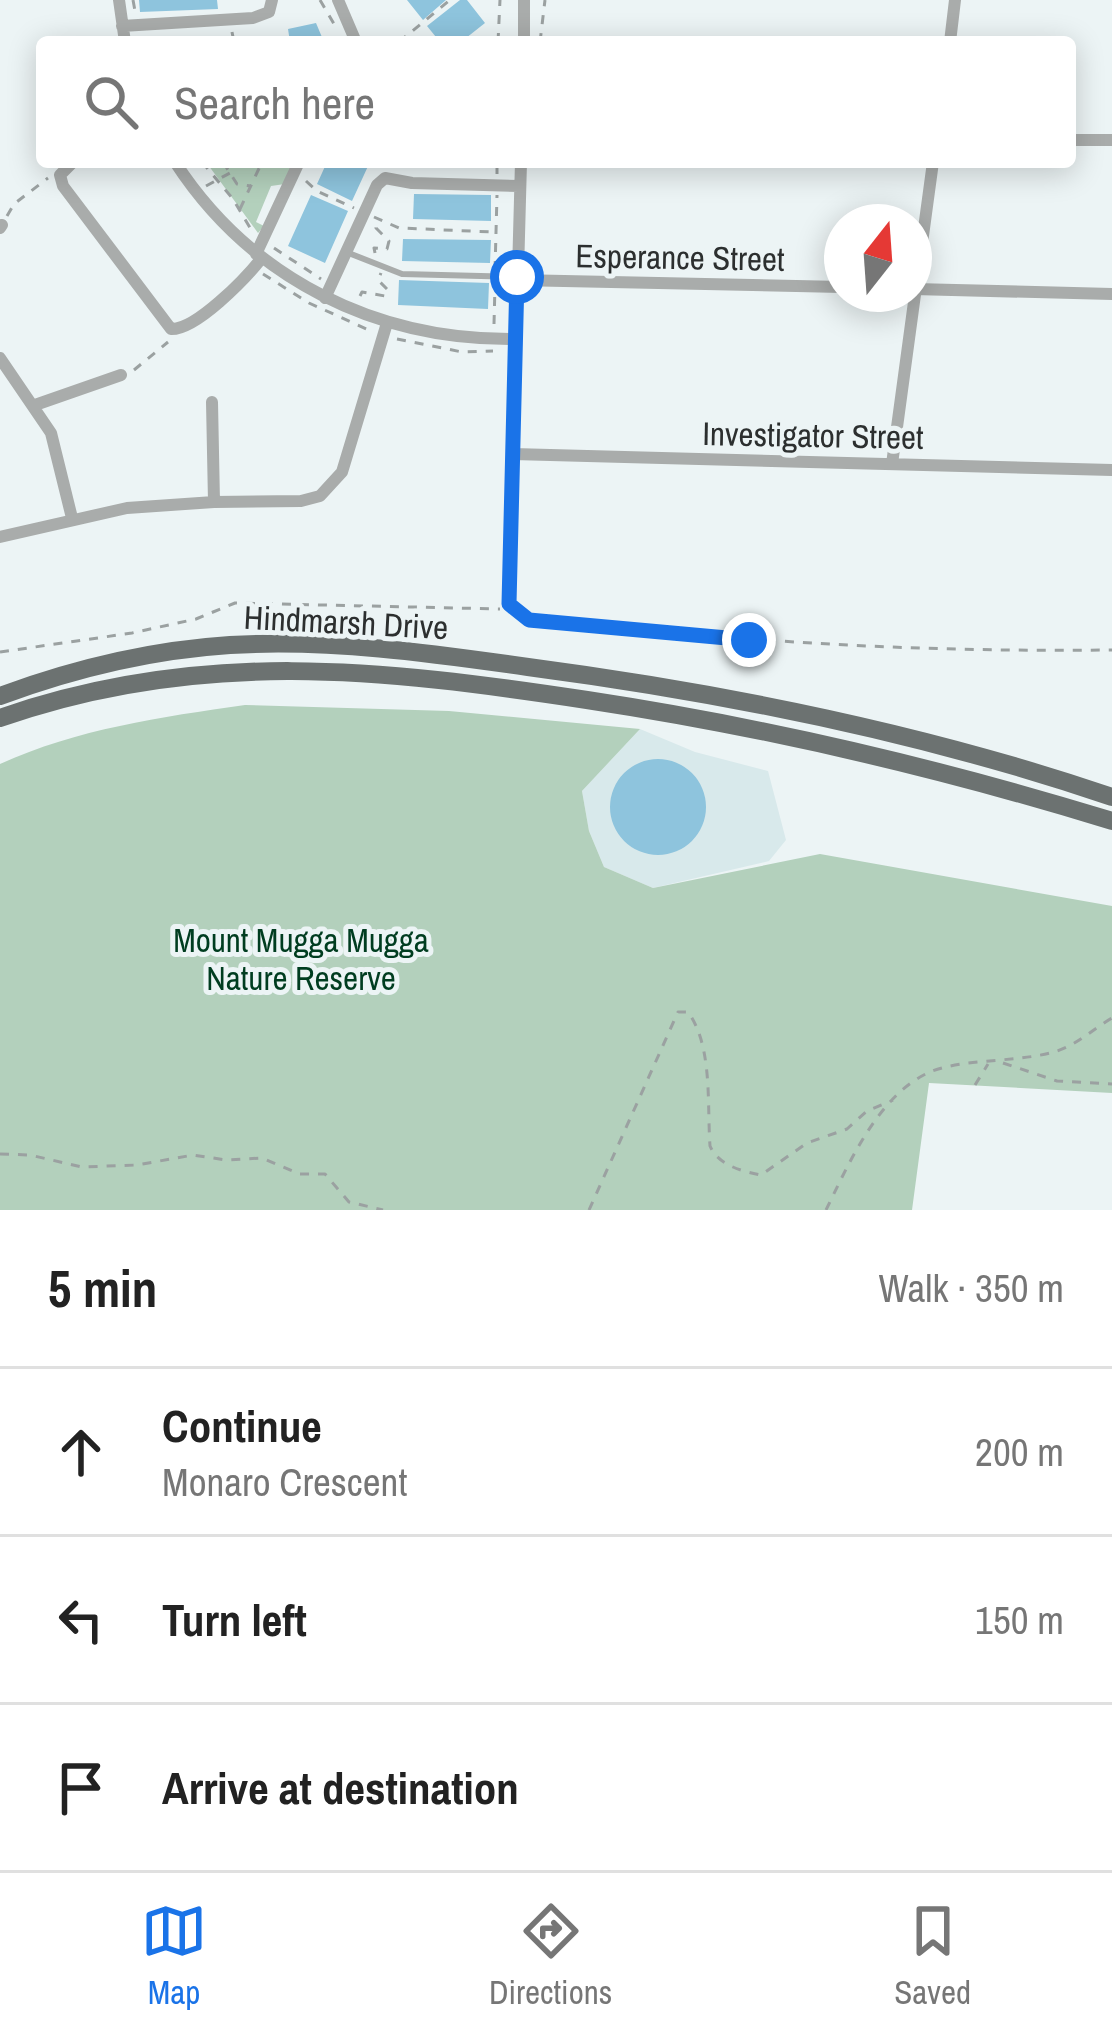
<!DOCTYPE html>
<html lang="en">
<head>
<meta charset="utf-8">
<style>
	body { margin:0; font-family:"Archivo Narrow",sans-serif; background:#f2f2f2; color:#222 }
	.compass { position:absolute; left:824px; top:204px; width:108px; height:108px; border-radius:50%; background:#fff; box-shadow:0 6px 30px #0003; rotate:17deg }
	.stop { position:absolute; width:36px; height:36px; margin:-27px; border:9px solid #1a73e8; border-radius:50%; background:#fff }
	.stop.end { background:#1a73e8; border-color:#fff; box-shadow:0 3px 12px #0008 }
	.list { margin:0; padding:0; list-style:none }
	h2 { display:flex; justify-content:space-between; align-items:center; height:156px; margin:0; padding:0 48px; font-size:51px }
	h2 small { font-size:39px; font-weight:400; color:#767676 }
	.list li { display:grid; grid-template-columns:78px 1fr auto; gap:36px; align-items:center; box-sizing:border-box; height:168px; padding:0 48px; border-top:3px solid #e0e0e0 }
	.list b { display:block; font-size:45px; white-space:nowrap }
	.list p { margin:0; font-size:39px; white-space:nowrap; color:#767676 }
	.list em { font-size:39px; font-style:normal; color:#767676 }
	.icon { flex:none; width:66px; height:66px; fill:none; stroke:currentColor; stroke-width:2; stroke-linecap:round; stroke-linejoin:round }
	.map { position:relative; flex:none; width:1112px; height:1210px; overflow:hidden }
	.search { position:absolute; background:#fff; box-shadow:0 6px 30px #0003; left:36px; right:36px; top:36px; height:132px; display:flex; align-items:center; gap:30px; box-sizing:border-box; padding:0 42px; border-radius:12px; color:#767676; font-size:45px }
	.sheet { height:660px; background:#fff }
	nav { display:flex; justify-content:space-around; align-items:center; box-sizing:border-box; height:168px; border-top:3px solid #e0e0e0; background:#fff; font-size:33px; color:#767676 }
	nav a { display:grid; justify-items:center; gap:6px }
	nav .on { color:#1a73e8 }
	.map>svg:first-child { display:block }
	.built { fill:#d8e9eb }
	.green { fill:#b3d0bc }
	.building { fill:#8ec4dd }
	.lines { fill:none; stroke-linecap:round; stroke-linejoin:round }
	.path { stroke:#9ba1a1; stroke-width:3; stroke-dasharray:9 9; stroke-linecap:butt }
	.lane { stroke:#a9acab; stroke-width:6 }
	.street { stroke:#a9acab; stroke-width:12 }
	.primary { stroke:#6c7271; stroke-width:18 }
	.route { stroke:#1a73e8; stroke-width:15 }
	.labels { text-anchor:middle; stroke-width:10; stroke-linejoin:round; paint-order:stroke }
	.street-label { font-size:33px; fill:#2c2f2f; stroke:#ecf4f5 }
	.park-label { font-size:33px; fill:#003d20; stroke:#ecf4f5 }
</style>
</head>
<body>
<div class="map">
<svg width="1112" height="1210" viewBox="0 0 1112 1210">
	<rect width="100%" height="100%" fill="#ecf4f5"/>
	<path class="built" d="M640 729 695 752 768 771 786 840 769 861 653 888 604 867 589 831 582 791Z"/>
	<path class="green" d="M206 162H295L285 184 271 186 256 222 264 226 258 233Z
		M245 705 449 711 640 729 582 791 589 831 604 867 653 888 820 854 1112 906V1093L929 1083 912 1210H0V764C77 729 161 717 245 705Z"/>
	<path class="building" d="M139 0H217L218 9 140 12Z
		M407 0H446L423 20Z
		M460 0H467L485 23 461 42H440L427 26Z
		M316 23 324 42H290L288 29Z
		M327 162 369 164 352 201 317 184Z
		M414 194 491 195V221L413 219Z
		M311 195 348 211 325 263 288 246Z
		M403 239 491 240 490 263 402 261Z
		M399 280 489 283 488 309 398 305Z
		M610 807a48 48 0 1 1 96 0a48 48 0 1 1-96 0Z"/>
	<g class="lines">
		<path class="path" d="M133 0 135 11
			M320 0 334 24
			M232 32 234 42
			M399 42 450 0
			M498 42 500 0
			M540 42 545 0
			M202 162 233 199 252 231
			M223 162 237 184 251 186
			M207 165 220 162
			M497 174V162
			M306 181 317 191 354 208
			M206 186 230 173
			M240 209 262 162
			M7 216 14 204 48 178
			M374 217 399 228 494 232
			M274 248 321 279
			M375 253 374 248 387 249 389 241 376 228 380 221
			M495 270 497 195
			M263 274 309 303 371 331
			M360 296 362 292 385 296 388 290 378 280 381 273
			M494 324 495 285
			M397 339 462 352 493 351
			M134 370 168 342
			M518 611C537 626 565 620 589 623 762 644 937 652 1112 650
			M0 652 132 633 196 619 235 603 500 609
			M1003 1063 1057 1081 1112 1084
			M975 1085 988 1064
			M0 1154 30 1155 82 1167 137 1165 193 1155 226 1160 262 1158 300 1174H325L349 1202 383 1210
			M589 1210 678 1012H688C713 1046 707 1105 710 1146 718 1165 741 1171 761 1175L807 1143 847 1129 867 1111 893 1100
			M826 1210C849 1163 879 1094 930 1072 963 1058 1019 1063 1057 1051 1078 1044 1093 1029 1112 1018"/>
		<path class="lane" d="M346 252 402 274 517 277"/>
		<path class="street" d="M119 0 125 42
			M338 0 356 42
			M122 26 253 18 269 12 272 0
			M524 42V0
			M950 42 955 0
			M1070 140H1112
			M73 162 60 175 63 186 171 329C196 330 245 279 261 259
			M175 162C251 279 377 341 516 339
			M0 228 2 225
			M256 254 299 162
			M517 280 842 287
			M914 289 1112 294
			M325 298 377 185 385 178 412 183 519 186
			M0 358 51 433 72 518
			M212 402 214 502
			M35 405 121 375
			M513 454 1112 470
			M892 464 933 162
			M0 537 127 508 214 502 301 501 320 496 342 472 387 323
			M509 604 521 162"/>
		<path class="primary" d="M0 696C73 669 152 650 230 645 329 639 430 653 528 667 725 693 924 733 1112 797
			M0 718C200 648 382 669 587 700 765 727 940 768 1112 821"/>
	</g>
	<g class="lines">
		<path class="route" d="M517 277 509 604 529 620 749 640"/>
	</g>
	<g class="labels">
		<g class="street-label">
			<text transform="translate(680 257) rotate(1)" y="12">Esperance Street</text>
			<text transform="translate(813 435) rotate(1)" y="12">Investigator Street</text>
			<text transform="translate(346 622) rotate(3)" y="12">Hindmarsh Drive</text>
		</g>
		<g class="park-label">
			<text x="301" y="952">Mount Mugga Mugga<tspan x="301" dy="38">Nature Reserve</tspan></text>
		</g>
	</g>
</svg>
<svg class="compass" viewBox="-18 -18 36 36"><path d="M0-13l5 13h-10z" fill="#e53935"/><path d="M0 13l5-13h-10z" fill="#767676"/></svg>
<div class="stop" style="left:517px;top:277px"></div>
<div class="stop end" style="left:749px;top:640px"></div>
<div class="search"><svg class="icon" aria-label="search" viewBox="0 0 24 24"><circle cx="10" cy="10" r="6"/><path d="M15 15l6 6"/></svg>Search here</div>
</div>
<section class="sheet">
<h2>5 min<small>Walk · 350 m</small></h2>
<ul class="list">
<li><svg class="icon" aria-label="ahead" viewBox="0 0 24 24"><path d="M12 20V5M6 11l6-6 6 6"/></svg><div><b>Continue</b><p>Monaro Crescent</p></div><em>200 m</em></li>
<li><svg class="icon" aria-label="left" viewBox="0 0 24 24"><path d="M17 20v-9H6M10 6l-5 5 5 5"/></svg><div><b>Turn left</b></div><em>150 m</em></li>
<li><svg class="icon" aria-label="arrive" viewBox="0 0 24 24"><path d="M6 21V4h12l-3 4 3 4H6"/></svg><div><b>Arrive at destination</b></div></li>
</ul>
</section>
<nav>
<a class="on"><svg class="icon" aria-label="map" viewBox="0 0 24 24"><path d="M3 6l6-2 6 2 6-2v14l-6 2-6-2-6 2zM9 4v14M15 6v14"/></svg>Map</a>
<a><svg class="icon" aria-label="directions" viewBox="0 0 24 24"><path d="M12 3l9 9-9 9-9-9zM9 14v-3h6M13 9l2 2-2 2"/></svg>Directions</a>
<a><svg class="icon" aria-label="saved" viewBox="0 0 24 24"><path d="M7 4h10v16l-5-4-5 4z"/></svg>Saved</a>
</nav>
</body>
</html>
